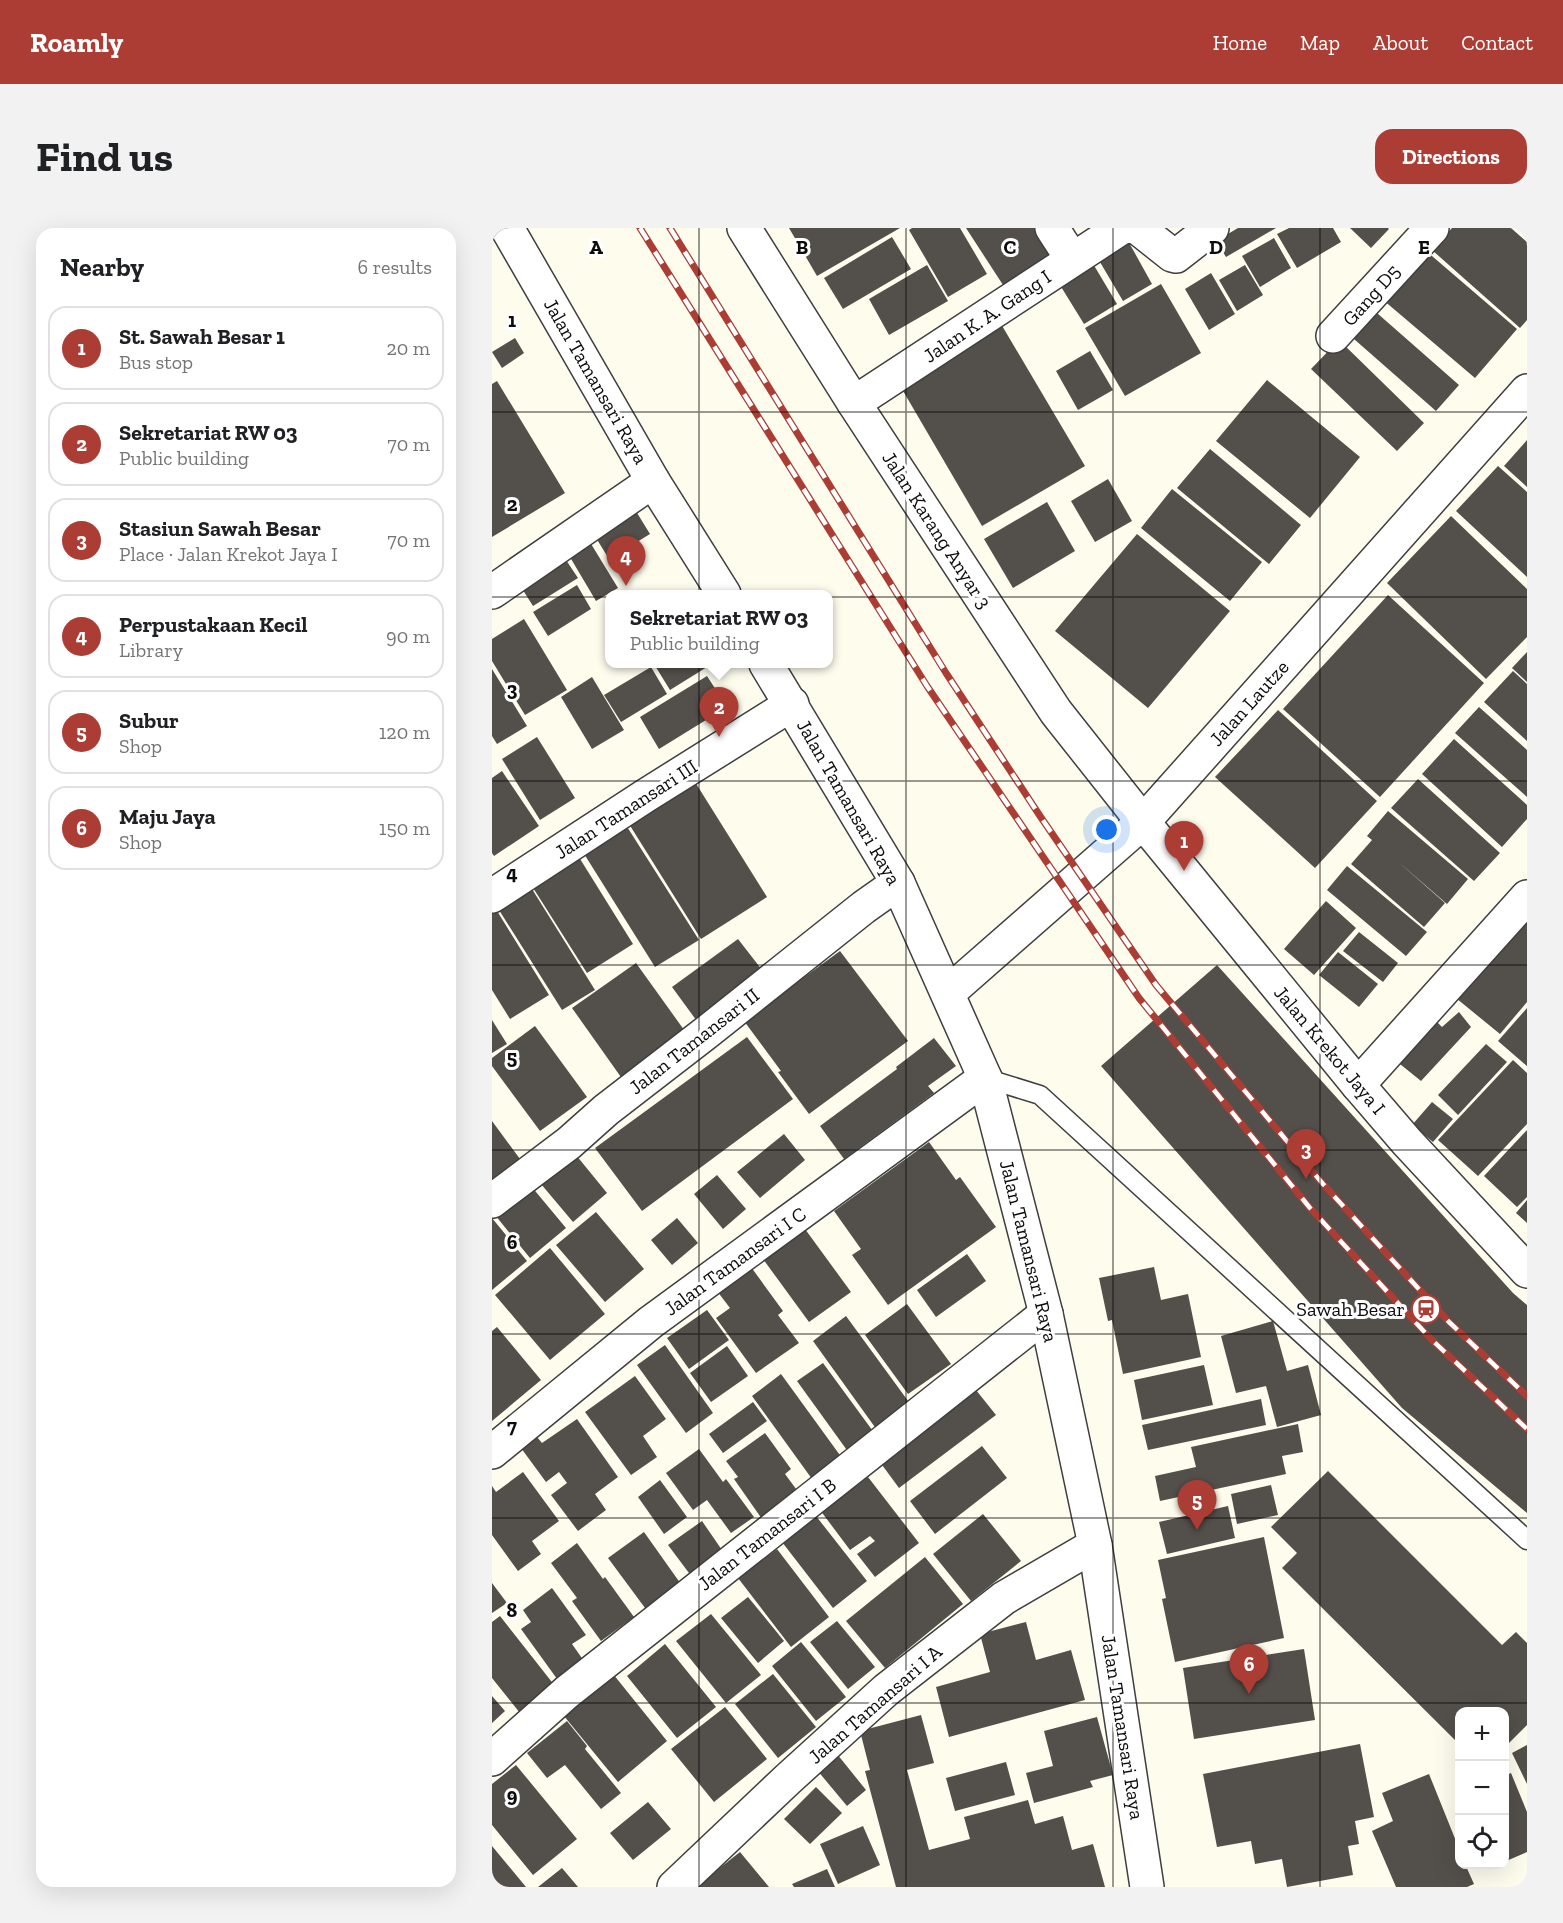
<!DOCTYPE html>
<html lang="en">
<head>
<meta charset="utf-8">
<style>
	body { margin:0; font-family:"Zilla Slab",serif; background:#f2f2f2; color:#202124 }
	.controls { position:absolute; right:18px; bottom:18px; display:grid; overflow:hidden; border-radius:12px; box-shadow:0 6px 24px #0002 }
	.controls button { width:54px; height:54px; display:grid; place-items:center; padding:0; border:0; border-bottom:2px solid #e0e0e0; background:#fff; color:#202124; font:30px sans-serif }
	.you { position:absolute; left:615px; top:602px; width:21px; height:21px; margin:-15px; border:4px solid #fff; border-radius:50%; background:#1a73e8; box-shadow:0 0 0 9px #1a73e833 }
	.badge { display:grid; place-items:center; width:39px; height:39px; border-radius:50%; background:#ab3d35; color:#fff; font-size:20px; font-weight:700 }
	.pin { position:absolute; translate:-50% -50px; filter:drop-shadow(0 2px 3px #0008) }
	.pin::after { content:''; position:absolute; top:32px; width:21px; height:18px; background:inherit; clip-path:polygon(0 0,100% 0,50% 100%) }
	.popup { position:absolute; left:113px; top:362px; width:228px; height:78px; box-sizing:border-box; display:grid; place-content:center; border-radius:12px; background:#fff; filter:drop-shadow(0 2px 4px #0005); font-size:20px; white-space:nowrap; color:#757577 }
	.popup b { font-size:22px; color:#202124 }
	.popup::after { content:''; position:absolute; left:50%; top:100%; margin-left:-12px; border:12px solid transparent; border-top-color:#fff }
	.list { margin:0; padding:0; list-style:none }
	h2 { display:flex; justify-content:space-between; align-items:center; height:78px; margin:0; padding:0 24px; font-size:26px }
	h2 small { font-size:20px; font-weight:400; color:#757577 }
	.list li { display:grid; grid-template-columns:39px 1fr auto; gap:18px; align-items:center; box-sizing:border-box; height:84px; margin:0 12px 12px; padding:0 12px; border:2px solid #e0e0e0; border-radius:18px }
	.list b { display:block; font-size:22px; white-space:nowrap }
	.list p { margin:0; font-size:20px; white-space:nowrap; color:#757577 }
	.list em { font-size:20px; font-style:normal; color:#757577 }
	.icon { flex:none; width:33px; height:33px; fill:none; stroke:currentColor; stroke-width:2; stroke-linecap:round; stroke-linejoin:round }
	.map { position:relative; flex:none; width:1035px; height:1659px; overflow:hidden; border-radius:18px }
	header { display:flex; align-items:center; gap:36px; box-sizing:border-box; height:84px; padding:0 30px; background:#ab3d35; color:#fff }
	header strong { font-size:28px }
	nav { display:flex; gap:33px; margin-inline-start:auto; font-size:21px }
	.intro { display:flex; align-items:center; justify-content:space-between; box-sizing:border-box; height:144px; padding:0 36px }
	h1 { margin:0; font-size:42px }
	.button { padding:15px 27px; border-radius:18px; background:#ab3d35; color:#fff; font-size:21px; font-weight:700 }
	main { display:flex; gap:36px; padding:0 36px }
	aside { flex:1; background:#fff; border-radius:18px; box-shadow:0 6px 24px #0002 }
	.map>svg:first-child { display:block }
	.building { fill:#534f4a }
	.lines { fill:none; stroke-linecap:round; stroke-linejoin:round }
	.service-casing { stroke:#3f3f3f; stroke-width:21 }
	.minor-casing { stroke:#3f3f3f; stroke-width:36 }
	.tertiary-casing { stroke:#3f3f3f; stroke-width:36 }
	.service { stroke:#fff; stroke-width:18 }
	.minor { stroke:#fff; stroke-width:33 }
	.tertiary { stroke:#fff; stroke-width:33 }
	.rail-casing { stroke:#ab3d35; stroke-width:7 }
	.rail { stroke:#fff; stroke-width:4.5; stroke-dasharray:14; stroke-linecap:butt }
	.grid { fill:none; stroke:#0c0c0c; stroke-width:1.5; stroke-opacity:0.55 }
	.labels { text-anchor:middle; stroke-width:6; stroke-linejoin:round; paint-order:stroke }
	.street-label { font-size:20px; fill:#0c0c0c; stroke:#fff }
	.poi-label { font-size:20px; fill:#0c0c0c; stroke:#fff; text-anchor:end }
	.grid-label { font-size:20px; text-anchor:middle; font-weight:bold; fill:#0c0c0c; stroke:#fff; stroke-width:6; stroke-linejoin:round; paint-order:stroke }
</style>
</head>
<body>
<header>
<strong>Roamly</strong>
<nav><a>Home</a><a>Map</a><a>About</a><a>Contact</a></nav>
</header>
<div class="intro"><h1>Find us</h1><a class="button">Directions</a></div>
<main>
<aside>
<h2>Nearby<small>6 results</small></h2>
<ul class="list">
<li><span class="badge">1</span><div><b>St. Sawah Besar 1</b><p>Bus stop</p></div><em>20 m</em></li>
<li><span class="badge">2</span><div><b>Sekretariat RW 03</b><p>Public building</p></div><em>70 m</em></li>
<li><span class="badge">3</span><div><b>Stasiun Sawah Besar</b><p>Place · Jalan Krekot Jaya I</p></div><em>70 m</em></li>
<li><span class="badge">4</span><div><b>Perpustakaan Kecil</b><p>Library</p></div><em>90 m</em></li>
<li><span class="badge">5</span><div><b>Subur</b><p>Shop</p></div><em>120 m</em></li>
<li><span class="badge">6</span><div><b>Maju Jaya</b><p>Shop</p></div><em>150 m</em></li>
</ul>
</aside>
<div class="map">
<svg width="1035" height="1659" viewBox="0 0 1035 1659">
	<rect width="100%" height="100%" fill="#fdfced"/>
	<path class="building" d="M297 0H408L325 48Z
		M420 0H468L495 46 456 69 417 2Z
		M474 0H558L570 18 511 57Z
		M746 0H784L734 29 724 13Z
		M797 0H841L849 14 805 40 785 6Z
		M858 0H896L897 1 879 20Z
		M960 0H1019L1035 14V92L1028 100 940 22Z
		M400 9 419 41 351 81 332 50Z
		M782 10 799 40 768 59 750 28Z
		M635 11 660 56 631 73 605 29Z
		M933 22 1025 101 983 150 890 71Z
		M597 29 625 76 592 96 563 49Z
		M435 37 456 73 397 107 377 71Z
		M753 37 771 67 745 83 727 52Z
		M719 45 743 86 717 102 693 61Z
		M669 56 709 125 633 168 593 100Z
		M877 78 967 157 944 183 854 104Z
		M509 96 593 238 490 298 407 156Z
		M23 110 32 125 10 140 0 124Z
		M847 112 932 195 905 223 819 141Z
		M598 123 621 162 586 182 564 143Z
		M775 152 868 229 818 290 724 213Z
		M5 153 73 265 0 309V156Z
		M1035 212V259L1012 238Z
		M718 221 809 297 777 336 685 260Z
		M1006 238 1035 264V349L964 283Z
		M616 251 640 293 603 314 579 273Z
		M680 261 770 334 738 373 649 300Z
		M555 274 583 323 521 360 492 311Z
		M142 280 158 306 117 331 101 305Z
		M959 288 1035 361V409L994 451 895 355Z
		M93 306 126 360 104 373 72 319Z
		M645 306 738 383 656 480 563 403Z
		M74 332 86 350 41 378 29 359Z
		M85 357 99 381 56 408 41 384Z
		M896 367 992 455 888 569 791 481Z
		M32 391 75 462 33 487 0 433V411Z
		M1035 424V454L1020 440Z
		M162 436H213L215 439 178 462Z
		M159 439 175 466 129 494 112 467Z
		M0 441 35 498 5 516 0 508Z
		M1021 443 1035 456V513L992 474Z
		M215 448 235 479 167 521 148 489Z
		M100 449 132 502 100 521 69 469Z
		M987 479 1035 522V569L963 505Z
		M786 482 885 573 823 640 723 549Z
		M45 509 83 570 48 592 10 531Z
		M962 511 1035 577V591L1010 619 930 546Z
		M10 543 47 598 2 628 0 625V550Z
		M198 546 275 669 209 711 132 588Z
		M926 551 1008 625 982 653 899 580Z
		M896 583 976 651 955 676 903 631 953 675 932 699 859 636 880 612 875 608Z
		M132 594 207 712 163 739 89 621Z
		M85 626 141 716 95 745 38 655Z
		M855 638 935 704 914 728 835 662Z
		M35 653 103 762 70 782 2 674Z
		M834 673 864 700 822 747 792 721Z
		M2 678 57 767 18 791 0 762V679Z
		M1035 689V774L1008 806 959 766Z
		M867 704 906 735 891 754 851 723Z
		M246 711 277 751 210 800 180 759Z
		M348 723 416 813 317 886 286 844 289 843 252 793Z
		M846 724 886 756 867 779 827 747Z
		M144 735 200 813 136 859 80 780Z
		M725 737 1021 1065 1035 1077V1285L910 1180 609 838Z
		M1035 780V838L1006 813Z
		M967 784 979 799 929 853 903 832 942 791 950 799Z
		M0 792 15 816 0 825Z
		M43 798 95 869 48 903 0 838V830Z
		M255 809 301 871 150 983 103 920Z
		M442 810 464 838 436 858 442 865 352 931 328 898 405 841 404 839Z
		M994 816 1015 834 966 887 946 867Z
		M1021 832 1035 845V896L986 948 946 912Z
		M940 874 961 891 941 914 920 897Z
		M0 893 31 935 0 958Z
		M1035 902V969L1025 979 992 948Z
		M292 906 313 932 268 970 245 944Z
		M437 914 464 952 468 949 504 999 396 1077 360 1027 369 1021 342 983Z
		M84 927 115 965 81 994 49 956Z
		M225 947 254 981 231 1001 202 966Z
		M39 958 74 1000 38 1030 3 987Z
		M1035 972V995L1024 985Z
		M104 984 152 1041 113 1074 64 1017Z
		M0 990 35 1033 0 1062Z
		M185 990 206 1015 180 1037 159 1012Z
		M313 1001 359 1064 317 1094 271 1031Z
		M58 1020 113 1086 58 1132 3 1067Z
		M475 1026 494 1053 444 1089 425 1062Z
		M259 1039 291 1083 286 1087 307 1115 264 1145 224 1090 238 1080 225 1063Z
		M662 1039 669 1072 696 1066 709 1129 631 1146 620 1092 616 1093 607 1050Z
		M415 1076 459 1136 416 1166 373 1107Z
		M215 1082 237 1112 197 1141 175 1110Z
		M354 1088 419 1177 385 1202 321 1113Z
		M781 1093 795 1143 816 1137 829 1187 785 1199 774 1158 744 1165 729 1108Z
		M5 1099 49 1152 0 1193V1103Z
		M173 1117 221 1185 194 1205 145 1137Z
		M235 1118 256 1148 219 1174 198 1145Z
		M331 1135 383 1206 357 1225 305 1153Z
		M712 1137 721 1177 650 1192 642 1152Z
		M289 1146 350 1230 320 1251 260 1168Z
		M143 1148 174 1191 151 1208 165 1229 139 1247 93 1184Z
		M480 1157 504 1187 407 1260 385 1230Z
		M769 1171 774 1197 656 1222 650 1197Z
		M261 1174 275 1193 231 1225 217 1206Z
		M85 1191 126 1249 103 1266 114 1282 86 1303 59 1267 75 1255 67 1244 54 1254 29 1220 45 1209 50 1215Z
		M806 1196 811 1224 790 1228 794 1246 668 1273 663 1248 704 1239 699 1219Z
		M273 1205 299 1241 293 1246 307 1265 270 1291 242 1251 246 1249 234 1233Z
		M490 1218 515 1250 443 1306 418 1273Z
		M207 1221 231 1254 234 1251 262 1289 239 1305 215 1272 201 1282 174 1245Z
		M836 1243 1010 1417 1024 1404 1035 1415V1497L1012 1520V1484H968V1517L790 1340 805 1325 779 1299Z
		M31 1244 67 1293 40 1313 49 1326 26 1343 0 1307V1258L4 1264Z
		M376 1249 427 1315 383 1349 365 1326 383 1313 378 1308 358 1322 328 1282 362 1256 363 1259Z
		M168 1252 195 1289 172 1306 146 1269Z
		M779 1257 786 1287 745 1296 739 1266Z
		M736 1278 743 1310 675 1326 667 1294Z
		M491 1286 529 1333 479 1373 441 1326Z
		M324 1288 375 1353 341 1380 290 1314Z
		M210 1293 232 1325 200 1349 176 1317Z
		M152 1304 191 1359 156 1384 116 1330Z
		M772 1309 792 1410 683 1434 670 1371 674 1370 666 1332Z
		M85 1315 111 1351 113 1349 142 1389 109 1413 80 1373 85 1370 59 1335Z
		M285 1321 337 1389 299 1419 246 1350Z
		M433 1329 471 1376 393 1440 354 1393Z
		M0 1355 15 1375 0 1385Z
		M60 1360 94 1407 80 1416 94 1436 68 1455 29 1401 39 1394 31 1382Z
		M256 1369 292 1413 266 1435 229 1390Z
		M219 1386 269 1447 234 1475 184 1413Z
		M8 1388 63 1458 28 1485 0 1450V1394Z
		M345 1393 383 1439 356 1461 318 1414Z
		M534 1394 544 1432 579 1422 593 1472 457 1509 444 1459 498 1444 488 1406Z
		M309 1414 354 1469 324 1493 280 1438Z
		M173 1416 224 1479 185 1510 135 1448Z
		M812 1421 823 1492 702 1511 691 1440Z
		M113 1436 175 1513 126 1554 63 1477Z
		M281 1446 324 1499 286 1530 243 1476Z
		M0 1468 13 1483 0 1495Z
		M233 1479 275 1531 222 1574 179 1521Z
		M429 1487 442 1535 415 1542 437 1622 478 1611 472 1589 536 1572 543 1596 571 1588 580 1622 601 1616 613 1659H404L373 1543 378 1542 368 1503Z
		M605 1489 621 1547 598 1553 601 1559 542 1575 534 1545 561 1538 552 1503Z
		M75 1493 95 1518 93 1521 129 1565 109 1581 73 1537 55 1550 35 1525Z
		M868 1516 882 1589 863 1593 867 1616 856 1618 861 1647 795 1659 790 1631 763 1636 759 1613 725 1619 711 1546Z
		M1035 1517V1556L1020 1525Z
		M345 1526 374 1562 355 1578 325 1542Z
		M514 1534 523 1567 463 1583 454 1550Z
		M24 1537 85 1611 41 1647 0 1597V1556Z
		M1019 1545 1035 1584V1624L1012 1634V1548Z
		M937 1546 968 1623V1636H973L982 1656 975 1659H904L880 1603 901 1593 890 1565Z
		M324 1559 350 1585 318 1616 292 1591Z
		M156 1574 179 1601 141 1632 118 1605Z
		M371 1598 388 1637 346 1656 328 1616Z
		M0 1618 34 1659H0Z
		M248 1624 277 1659H207L206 1657Z
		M70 1640 86 1659H46Z
		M335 1641 343 1659H302L300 1656Z"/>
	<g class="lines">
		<g class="service-casing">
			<path id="service" d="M493 850 548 867 1035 1312"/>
		</g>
		<g class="minor-casing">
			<path id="minor" d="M560 0 580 31
				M646 0 680 27 684 28 720 0
				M841 108 940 0
				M362 175 629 0
				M0 364 161 253
				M0 668 153 568 300 476
				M866 857 1035 669
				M0 973 77 915 114 882 215 804 372 679 406 655
				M0 1224 159 1094 493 850
				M0 1531 75 1464 554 1086
				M182 1659 296 1551 394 1462 512 1370 603 1317"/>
		</g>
		<g class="tertiary-casing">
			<path id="tertiary" d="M15 0 161 253 232 366
				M252 0 362 175 564 484 651 594 866 857 915 914 1035 1043
				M274 436 406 655 493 850 554 1086 603 1317 655 1659
				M456 765 651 594 1035 163"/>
		</g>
		<use href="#service" class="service"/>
		<use href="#minor" class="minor"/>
		<use href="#tertiary" class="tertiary"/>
		<g class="rail-casing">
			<path id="rail" d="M148 0 435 458 647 770 818 980 939 1111 1035 1201
				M178 0 454 445 548 588 664 757 831 956 957 1094 1035 1168"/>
		</g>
		<use href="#rail" class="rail"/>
	</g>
	<path class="grid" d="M207 0V1659M414 0V1659M621 0V1659M828 0V1659M0 184H1035M0 369H1035M0 553H1035M0 737H1035M0 922H1035M0 1106H1035M0 1290H1035M0 1475H1035"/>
	<defs>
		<g id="station-ring" transform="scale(1.5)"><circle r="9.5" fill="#fff" stroke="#ab3d35" stroke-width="1.5"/><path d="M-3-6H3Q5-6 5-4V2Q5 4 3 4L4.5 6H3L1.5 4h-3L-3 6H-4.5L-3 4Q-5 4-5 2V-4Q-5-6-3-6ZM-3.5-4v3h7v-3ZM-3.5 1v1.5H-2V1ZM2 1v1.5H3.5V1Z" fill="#ab3d35"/></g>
	</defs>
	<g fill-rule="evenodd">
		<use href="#station-ring" x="934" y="1081"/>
	</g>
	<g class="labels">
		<g class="street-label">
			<text transform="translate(879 67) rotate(-48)" y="7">Gang D5</text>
			<text transform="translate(495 88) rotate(-34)" y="7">Jalan K. A. Gang I</text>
			<text transform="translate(104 153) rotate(60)" y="7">Jalan Tamansari Raya</text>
			<text transform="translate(445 302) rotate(57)" y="7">Jalan Karang Anyar 3</text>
			<text transform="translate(757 475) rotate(-48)" y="7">Jalan Lautze</text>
			<text transform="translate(357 574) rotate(60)" y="7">Jalan Tamansari Raya</text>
			<text transform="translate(134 581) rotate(-33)" y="7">Jalan Tamansari III</text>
			<text transform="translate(202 813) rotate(-38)" y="7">Jalan Tamansari II</text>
			<text transform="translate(838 822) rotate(50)" y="7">Jalan Krekot Jaya I</text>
			<text transform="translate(537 1023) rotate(76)" y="7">Jalan Tamansari Raya</text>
			<text transform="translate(243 1033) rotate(-36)" y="7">Jalan Tamansari I C</text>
			<text transform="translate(275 1306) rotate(-38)" y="7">Jalan Tamansari I B</text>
			<text transform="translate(383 1476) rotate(-41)" y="7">Jalan Tamansari I A</text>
			<text transform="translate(631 1499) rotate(81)" y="7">Jalan Tamansari Raya</text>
		</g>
		<g class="poi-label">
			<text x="913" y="1088">Sawah Besar</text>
		</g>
	</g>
	<g class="grid-label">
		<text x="104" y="26">A</text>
		<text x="310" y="26">B</text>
		<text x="518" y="26">C</text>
		<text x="724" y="26">D</text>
		<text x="932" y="26">E</text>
		<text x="20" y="99">1</text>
		<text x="20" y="283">2</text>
		<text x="20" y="468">3</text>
		<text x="20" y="652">4</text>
		<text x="20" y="836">5</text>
		<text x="20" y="1021">6</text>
		<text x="20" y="1205">7</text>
		<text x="20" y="1389">8</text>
		<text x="20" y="1574">9</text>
	</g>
</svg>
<div class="controls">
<button>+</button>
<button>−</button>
<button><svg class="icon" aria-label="locate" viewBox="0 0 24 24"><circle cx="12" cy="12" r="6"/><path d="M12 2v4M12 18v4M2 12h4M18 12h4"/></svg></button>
</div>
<div class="you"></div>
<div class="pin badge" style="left:692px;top:643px">1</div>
<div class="pin badge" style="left:227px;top:509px">2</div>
<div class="popup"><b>Sekretariat RW 03</b>Public building</div>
<div class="pin badge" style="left:814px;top:951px">3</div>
<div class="pin badge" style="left:134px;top:358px">4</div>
<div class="pin badge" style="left:705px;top:1302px">5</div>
<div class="pin badge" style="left:757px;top:1466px">6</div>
</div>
</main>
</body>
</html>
